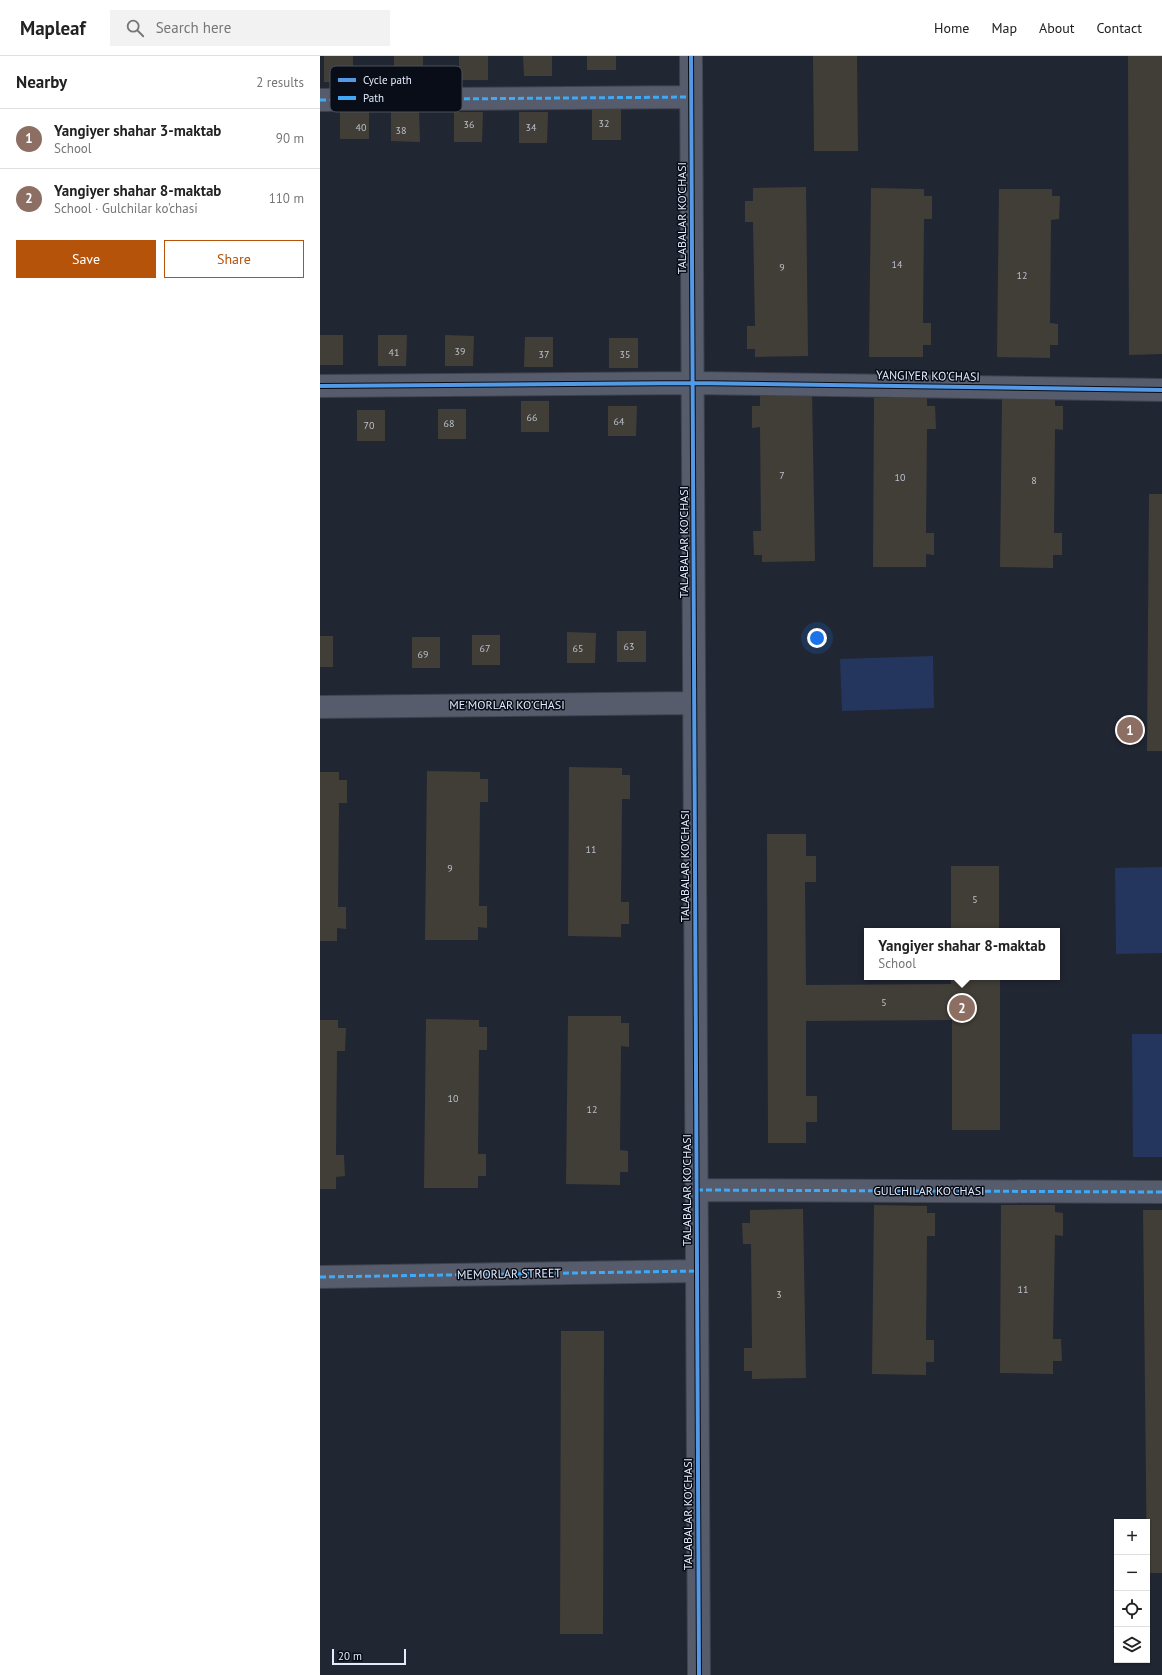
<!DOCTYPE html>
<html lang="en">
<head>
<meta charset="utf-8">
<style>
	body { margin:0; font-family:"PT Sans",sans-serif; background:#f2f2f2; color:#222 }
	.controls { position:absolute; right:12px; bottom:12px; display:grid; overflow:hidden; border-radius:0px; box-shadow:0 1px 3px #0004 }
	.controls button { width:36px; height:36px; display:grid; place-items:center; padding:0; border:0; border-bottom:1px solid #e0e0e0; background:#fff; color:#222; font:20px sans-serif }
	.scale { position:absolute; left:12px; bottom:10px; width:74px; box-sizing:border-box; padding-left:4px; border:2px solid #e3ebfc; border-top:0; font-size:11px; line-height:14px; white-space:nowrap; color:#e3ebfc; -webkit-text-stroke:3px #080d17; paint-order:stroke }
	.you { position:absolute; left:497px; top:582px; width:14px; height:14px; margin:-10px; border:3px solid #fff; border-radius:50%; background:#1a73e8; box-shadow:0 0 0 6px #1a73e833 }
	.badge { display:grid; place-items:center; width:26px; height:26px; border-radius:50%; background:#b45309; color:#fff; font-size:13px; font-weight:700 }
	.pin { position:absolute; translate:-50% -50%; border:2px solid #fff; box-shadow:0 1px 4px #0006 }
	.popup { position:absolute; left:544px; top:872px; width:196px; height:52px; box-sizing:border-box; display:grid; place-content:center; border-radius:0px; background:#fff; filter:drop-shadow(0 1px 3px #0005); font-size:13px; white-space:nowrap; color:#767676 }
	.popup b { font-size:15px; color:#222 }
	.popup::after { content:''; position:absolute; left:50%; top:100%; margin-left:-8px; border:8px solid transparent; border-top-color:#fff }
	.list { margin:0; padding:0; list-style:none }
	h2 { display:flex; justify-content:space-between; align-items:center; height:52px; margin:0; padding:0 16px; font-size:17px }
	h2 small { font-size:13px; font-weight:400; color:#767676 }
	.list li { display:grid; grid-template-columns:26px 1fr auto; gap:12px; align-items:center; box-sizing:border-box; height:60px; padding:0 16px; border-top:1px solid #e0e0e0 }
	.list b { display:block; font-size:15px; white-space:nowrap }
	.list p { margin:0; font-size:13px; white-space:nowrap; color:#767676 }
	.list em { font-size:13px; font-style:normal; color:#767676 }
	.actions { display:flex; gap:8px; padding:12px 16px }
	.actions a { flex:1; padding:9px 0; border:1px solid #b45309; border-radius:0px; text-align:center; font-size:14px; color:#b45309 }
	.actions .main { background:#b45309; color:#fff }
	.icon { flex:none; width:22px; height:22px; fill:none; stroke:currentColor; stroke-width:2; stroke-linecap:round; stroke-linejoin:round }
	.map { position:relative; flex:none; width:842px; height:1619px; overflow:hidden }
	header { display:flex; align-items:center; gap:24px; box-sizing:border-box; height:56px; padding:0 20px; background:#fff; border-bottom:1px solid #e0e0e0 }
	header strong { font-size:19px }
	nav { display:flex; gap:22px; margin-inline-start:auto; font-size:14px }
	.search { width:280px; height:36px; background:#f2f2f2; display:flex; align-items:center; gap:10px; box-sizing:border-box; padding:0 14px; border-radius:0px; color:#767676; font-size:15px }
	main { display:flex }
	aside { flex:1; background:#fff }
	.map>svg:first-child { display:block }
	.green { fill:#24365e }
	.building { fill:#413e38 }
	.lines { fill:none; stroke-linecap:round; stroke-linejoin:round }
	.street-casing { stroke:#3e424d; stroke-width:24 }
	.street { stroke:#565c6b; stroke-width:22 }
	.quiet { stroke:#3fa9f5; stroke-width:3; stroke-dasharray:6 3; stroke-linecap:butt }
	.cycleway-casing { stroke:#080d17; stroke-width:6 }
	.cycleway { stroke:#5399e6; stroke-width:4 }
	.labels { text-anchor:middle; stroke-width:3; stroke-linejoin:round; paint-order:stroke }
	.number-label { font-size:10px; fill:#bac0cb }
	.street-label { font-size:12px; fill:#e3ebfc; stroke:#080d17 }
	.key { fill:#080d17; stroke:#4a505c; stroke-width:1 }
	.key-label { font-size:11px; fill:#e3ebfc }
</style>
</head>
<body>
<header>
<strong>Mapleaf</strong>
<div class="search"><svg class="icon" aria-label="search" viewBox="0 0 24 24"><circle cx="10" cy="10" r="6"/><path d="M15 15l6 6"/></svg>Search here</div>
<nav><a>Home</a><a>Map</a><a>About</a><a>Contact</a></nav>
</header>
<main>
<aside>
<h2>Nearby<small>2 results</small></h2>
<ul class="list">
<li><span class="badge" style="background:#8d6e63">1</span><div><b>Yangiyer shahar 3-maktab</b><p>School</p></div><em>90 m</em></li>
<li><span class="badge" style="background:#8d6e63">2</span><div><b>Yangiyer shahar 8-maktab</b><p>School · Gulchilar ko'chasi</p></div><em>110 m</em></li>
</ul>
<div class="actions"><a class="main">Save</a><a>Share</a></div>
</aside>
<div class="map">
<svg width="842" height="1619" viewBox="0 0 842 1619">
	<rect width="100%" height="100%" fill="#212633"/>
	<path class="green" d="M613 600 614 652 522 655 520 603Z
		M842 811V897L796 898 795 812Z
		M812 978H842V1101H813Z"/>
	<path class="building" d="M4 0H33V27L4 26Z
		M74 0H103V26L74 25Z
		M139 0H168V24H139Z
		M203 0H232V20H204Z
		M267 0H296V14H267Z
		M493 0H537L538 95H494Z
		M808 0H842V298L809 299Z
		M20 52H49V83H20Z
		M272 53H301V84H272Z
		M71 55H99L100 86 71 85Z
		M134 56H163L162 86H134Z
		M199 56H228L227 87H199Z
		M486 131 488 300 435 301V293H427V270H435L433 166H425V145H433V132Z
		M551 132 604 133V140H612V163H604L603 267H611V289H603V301H549Z
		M679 133H732V140H740L739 163 731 164 730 267 738 268V289H730V302L677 301Z
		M0 279H23V309H0Z
		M58 279H87L86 310H58Z
		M125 279 154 280 153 310H125Z
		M205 281H233V311H204Z
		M289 282H318V312H289Z
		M492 336 495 505 442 506V499H434L433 475H441L440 371 432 372V350H440V337Z
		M554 342H607V350H615L616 373H607L606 477H614V499L606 498V511H553Z
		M682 343H735V350H743V374L735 373 734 477H742V499H733V512L680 511Z
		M201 345H229V376H201Z
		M288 350H317L316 380H288Z
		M118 353H146V383H118Z
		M37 354H65V385H37Z
		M829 438H842V695H827Z
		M297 575H326V606H297Z
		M247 576 276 577 275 607H247Z
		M152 579H180V609H152Z
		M0 580H13V611H0Z
		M92 581H120V612H92Z
		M249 711 302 712V719H310V743H302L301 846H309V868H301V881L248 880Z
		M107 715 160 716V723H168V746H160L159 850H167V872L158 871V884H105Z
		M0 716H19V724H27V747H19L18 851H26V873L17 872V885H0Z
		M447 778H486V800H496V826H485L486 929 631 928V921H680V1074H632V964L486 965V1040H497V1066H486V1087H448Z
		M631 810H679V875H631Z
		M248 960H301V967H309V991L301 990 300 1094 308 1095V1116H300V1129L246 1128Z
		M106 963 159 964V971H167V994H159L158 1098H166V1120H158V1132H104Z
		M0 964H18V972H26L25 995H17L16 1099H24L25 1120 16 1121V1133H0Z
		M554 1149 607 1150V1157H615V1180H607L606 1284H614V1306H606V1319L552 1318Z
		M681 1149H735V1156L743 1157V1180L735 1179 733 1283H741L742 1305H733V1318L680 1317Z
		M483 1153 486 1322 432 1323V1315H424V1292H432L431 1188H423L422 1167H430V1154Z
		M823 1154H842V1517H827Z
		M241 1275H284L283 1578H240Z"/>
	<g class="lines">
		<g class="street-casing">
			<path id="street" d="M371 0 379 1619
				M0 44 371 41
				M0 330 373 327 842 334
				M0 651 374 647
				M377 1134 842 1136
				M0 1221 377 1215"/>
		</g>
		<use href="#street" class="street"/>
		<path class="quiet" d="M0 44 371 41
			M377 1134 842 1136
			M0 1221 377 1215"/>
		<g class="cycleway-casing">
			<path id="cycleway" d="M371 0 379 1619
				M0 330 373 327 842 334"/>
		</g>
		<use href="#cycleway" class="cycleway"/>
	</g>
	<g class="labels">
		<g class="number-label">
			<text x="284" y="71">32</text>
			<text x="149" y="72">36</text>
			<text x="41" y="75">40</text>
			<text x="211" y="75">34</text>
			<text x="81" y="78">38</text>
			<text x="577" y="212">14</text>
			<text x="462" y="215">9</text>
			<text x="702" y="223">12</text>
			<text x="140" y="299">39</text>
			<text x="74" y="300">41</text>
			<text x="224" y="302">37</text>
			<text x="305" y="302">35</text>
			<text x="212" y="365">66</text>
			<text x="299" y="369">64</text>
			<text x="129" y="371">68</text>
			<text x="49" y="373">70</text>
			<text x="462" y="423">7</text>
			<text x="580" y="425">10</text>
			<text x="714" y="428">8</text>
			<text x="309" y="594">63</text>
			<text x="165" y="596">67</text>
			<text x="258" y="596">65</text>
			<text x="103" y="602">69</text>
			<text x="271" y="797">11</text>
			<text x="130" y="816">9</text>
			<text x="655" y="847">5</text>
			<text x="564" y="950">5</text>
			<text x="133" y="1046">10</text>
			<text x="272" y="1057">12</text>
			<text x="703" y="1237">11</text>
			<text x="459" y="1242">3</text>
		</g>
		<g class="street-label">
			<text transform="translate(362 162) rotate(-90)" y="4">TALABALAR KO'CHASI</text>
			<text transform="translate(608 320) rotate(1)" y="4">YANGIYER KO'CHASI</text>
			<text transform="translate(364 486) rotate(-90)" y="4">TALABALAR KO'CHASI</text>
			<text x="187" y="653">ME'MORLAR KO'CHASI</text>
			<text transform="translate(365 810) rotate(-90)" y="4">TALABALAR KO'CHASI</text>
			<text transform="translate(367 1134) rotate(-90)" y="4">TALABALAR KO'CHASI</text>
			<text x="609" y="1139">GULCHILAR KO'CHASI</text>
			<text transform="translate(189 1218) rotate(-1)" y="4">MEMORLAR STREET</text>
			<text transform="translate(368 1458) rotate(-90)" y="4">TALABALAR KO'CHASI</text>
		</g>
	</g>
	<rect x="10" y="10" width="132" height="46" rx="6" class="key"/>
	<rect x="18" y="22" width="18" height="4" fill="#5399e6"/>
	<rect x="18" y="40" width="18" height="4" fill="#3fa9f5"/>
	<g class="key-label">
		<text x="43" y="28">Cycle path</text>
		<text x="43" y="46">Path</text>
	</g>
</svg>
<div class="controls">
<button>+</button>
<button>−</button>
<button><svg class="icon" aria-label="locate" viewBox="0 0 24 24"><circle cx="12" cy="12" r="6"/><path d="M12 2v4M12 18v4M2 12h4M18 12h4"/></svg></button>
<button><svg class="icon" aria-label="layers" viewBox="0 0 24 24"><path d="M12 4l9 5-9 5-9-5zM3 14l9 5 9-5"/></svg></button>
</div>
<div class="scale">20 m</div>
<div class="you"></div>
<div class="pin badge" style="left:810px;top:674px;background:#8d6e63">1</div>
<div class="pin badge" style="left:642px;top:952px;background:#8d6e63">2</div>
<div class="popup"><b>Yangiyer shahar 8-maktab</b>School</div>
</div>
</main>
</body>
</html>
